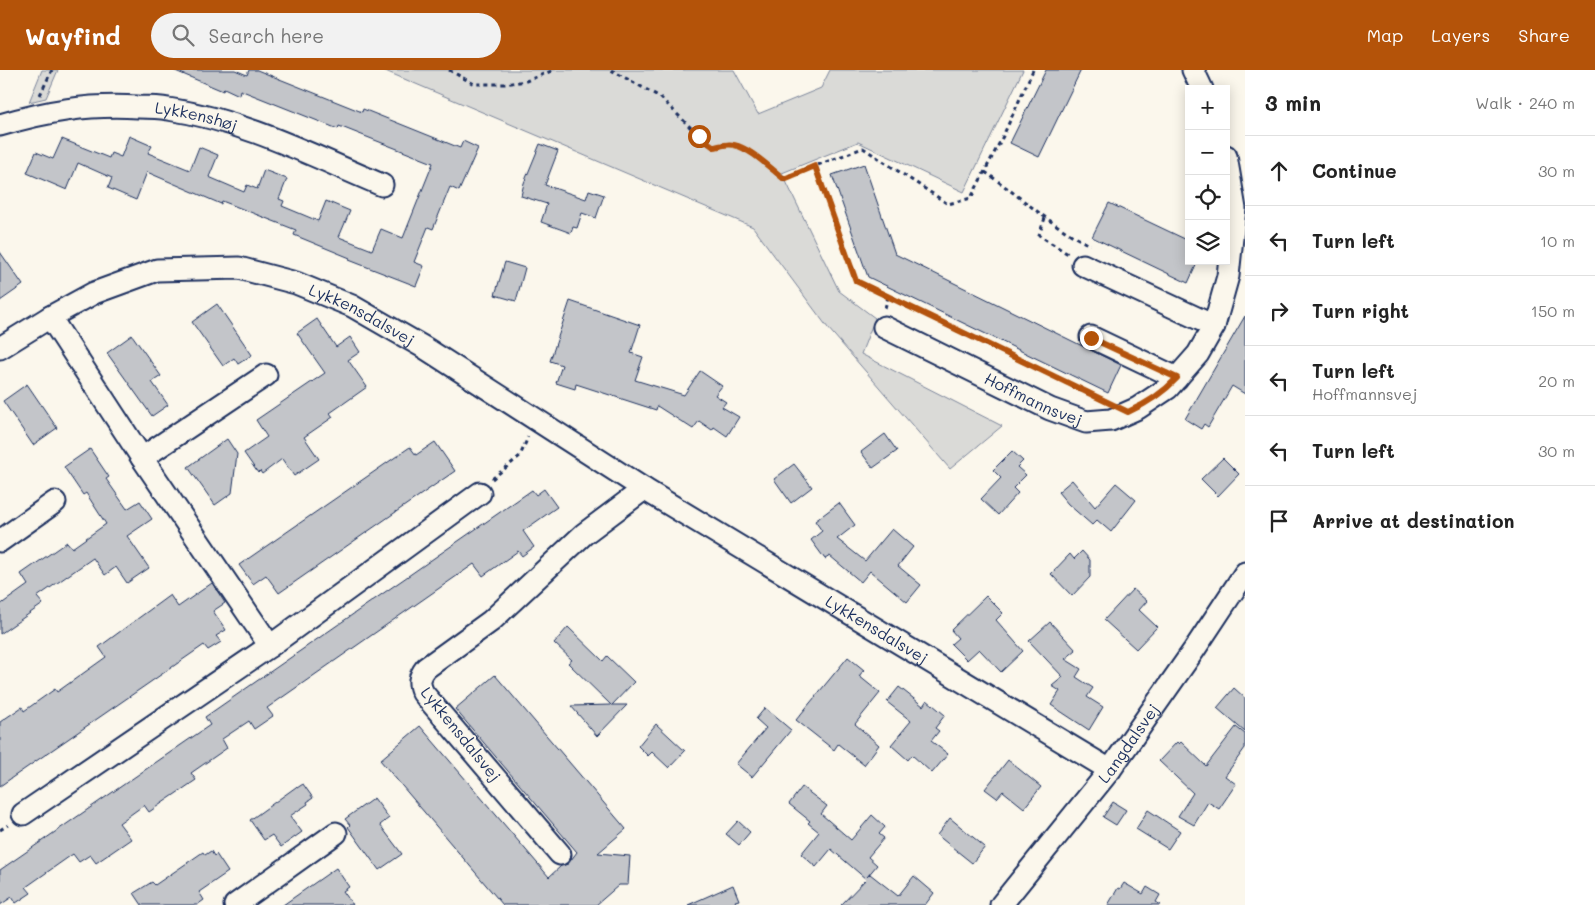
<!DOCTYPE html>
<html lang="en">
<head>
<meta charset="utf-8">
<style>
	body { margin:0; font-family:Mali,sans-serif; background:#f2f2f2; color:#222 }
	.controls { position:absolute; right:15px; top:15px; display:grid; overflow:hidden; border-radius:0px; box-shadow:0 2px 12px #0003 }
	.controls button { width:45px; height:45px; display:grid; place-items:center; padding:0; border:0; border-bottom:1px solid #e0e0e0; background:#fff; color:#222; font:25px sans-serif }
	.stop { position:absolute; width:15px; height:15px; margin:-11px; border:4px solid #b45309; border-radius:50%; background:#fff }
	.stop.end { background:#b45309; border-color:#fff; box-shadow:0 1px 5px #0008 }
	.list { margin:0; padding:0; list-style:none }
	h2 { display:flex; justify-content:space-between; align-items:center; height:65px; margin:0; padding:0 20px; font-size:21px }
	h2 small { font-size:16px; font-weight:400; color:#767676 }
	.list li { display:grid; grid-template-columns:32px 1fr auto; gap:15px; align-items:center; box-sizing:border-box; height:70px; padding:0 20px; border-top:1px solid #e0e0e0 }
	.list b { display:block; font-size:19px; white-space:nowrap }
	.list p { margin:0; font-size:16px; white-space:nowrap; color:#767676 }
	.list em { font-size:16px; font-style:normal; color:#767676 }
	.icon { flex:none; width:28px; height:28px; fill:none; stroke:currentColor; stroke-width:2; stroke-linecap:round; stroke-linejoin:round }
	.map { position:relative; flex:none; width:1245px; height:835px; overflow:hidden }
	header { display:flex; align-items:center; gap:30px; box-sizing:border-box; height:70px; padding:0 25px; background:#b45309; color:#fff }
	header strong { font-size:24px }
	nav { display:flex; gap:28px; margin-inline-start:auto; font-size:18px }
	.search { width:350px; height:45px; background:#f2f2f2; display:flex; align-items:center; gap:12px; box-sizing:border-box; padding:0 18px; border-radius:28px; color:#767676; font-size:19px }
	main { display:flex }
	aside { flex:1; background:#fff }
	.map>svg:first-child { display:block }
	.green { fill:#dadad7; stroke:#7a849a }
	.building { fill:#c3c5c9; stroke:#1b2f5e }
	.lines { fill:none; stroke-linecap:round; stroke-linejoin:round }
	.minor-casing { stroke:#1b2f5e; stroke-width:25 }
	.path { stroke:#1b2f5e; stroke-width:3; stroke-dasharray:4 4; stroke-linecap:butt }
	.minor { stroke:#fbf7ec; stroke-width:21 }
	.route { stroke:#b45309; stroke-width:6 }
	.labels { text-anchor:middle; stroke-width:4; stroke-linejoin:round; paint-order:stroke }
	.street-label { font-size:16px; fill:#1b2f5e; stroke:#fbf7ec }
</style>
</head>
<body>
<header>
<strong>Wayfind</strong>
<div class="search"><svg class="icon" aria-label="search" viewBox="0 0 24 24"><circle cx="10" cy="10" r="6"/><path d="M15 15l6 6"/></svg>Search here</div>
<nav><a>Map</a><a>Layers</a><a>Share</a></nav>
</header>
<main>
<div class="map">
<svg width="1245" height="835" viewBox="0 0 1245 835">
	<rect width="100%" height="100%" fill="#fbf7ec"/>
	<filter id="ink" filterUnits="userSpaceOnUse"><feTurbulence type="fractalNoise" baseFrequency=".02" numOctaves="2"/><feDisplacementMap in="SourceGraphic" scale="10" xChannelSelector="R" yChannelSelector="G"/><feConvolveMatrix kernelMatrix="1 2 1 2 8 2 1 2 1" color-interpolation-filters="sRGB"/></filter>
	<g filter="url(#ink)">
		<path class="green" d="M42 0H58L46 28 29 32Z
			M383 0H734L758 44 821 18 830 0H1023L964 122 858 72 782 103 839 221 875 248 861 284 1002 356 950 399 828 258 753 157Z"/>
		<path class="building" d="M173 0H235L247 5 249 0H257L362 42 363 39 460 78 463 71 478 78 459 121 450 117 433 159 428 157 414 192 424 196 416 216 349 190 350 188 294 165 296 160 222 131 221 134 147 102 136 130 108 118 112 108 78 93 67 120 27 103 36 82 53 89 62 69 109 88 111 83 121 87 129 66 152 76 148 83 190 100 199 77 218 85 209 107 244 122 247 115 257 119 264 100 287 109 279 129 284 131 282 136 318 151 326 131 350 141 339 167 372 180 381 159 403 168 433 93 339 56 338 59 240 20 239 25 224 18 223 21Z
			M1046 0H1081L1039 87 1010 73Z
			M540 74 558 81 545 115 586 129 589 120 604 125 596 148 582 143 577 158 573 157 571 163 541 152 547 134 521 126 524 113Z
			M864 94 895 184 1121 295 1108 323 868 207 832 105Z
			M1109 133 1189 171V191H1198L1188 213 1092 167Z
			M0 182 23 215 0 231Z
			M505 192 525 198 516 231 495 225Z
			M570 231 640 255 631 283 643 287 635 310 684 325 700 301 722 316 715 325 726 332 722 337 739 347 727 366 714 357 712 360 699 351 693 359 657 336 656 340 576 314 575 319 556 313 562 295 550 291Z
			M217 234 252 285 238 294 234 288 223 296 192 252Z
			M1245 246V324L1232 316 1208 357 1204 354 1201 359 1185 349Z
			M317 249 336 277 350 267 360 282 348 290 367 317 330 343 333 347 304 367 319 389 294 406 282 389 262 404 260 401 258 403 244 383 267 367 256 350 325 303 297 263Z
			M132 265 161 306 152 312 168 335 152 346 107 283Z
			M27 314 57 358 33 375 3 331Z
			M885 364 897 381 873 398 861 382Z
			M227 369 237 384 232 423 215 435 188 397Z
			M435 372 455 401 279 523 266 505 253 514 239 495 410 377 416 385Z
			M90 379 109 407 106 409 127 439 140 431 152 449 127 466 149 498 127 513 116 497 105 505 93 488 37 527 43 534 0 564V535L28 515 21 504 67 472 72 478 106 454 86 423 83 425 64 397Z
			M1012 381 1023 391 1017 397 1026 405 1013 418 1018 423 998 445 981 429 1001 408 993 400Z
			M1223 388 1239 404 1218 426 1201 409Z
			M794 394 812 417 791 433 774 409Z
			M1072 410 1095 437 1116 413 1136 430 1111 462 1097 450 1092 455 1068 434 1058 422Z
			M544 419 557 437 523 461 534 477 522 486 518 481 483 506 474 494 267 638 273 646 254 659 249 651 222 669 227 678 191 703 196 710 149 742 144 735 119 753 131 769 96 793 90 785 79 792 73 784 26 817 31 823 16 833 12 827 0 835V800L210 655 205 647 532 420 536 425Z
			M839 433 855 455 837 469 865 491 892 459 913 477 898 496 921 515 907 532 870 501 861 512 830 486 825 489 811 470 822 461 815 451Z
			M1082 481 1090 490V507L1072 526 1051 504 1070 484 1074 489Z
			M212 513 225 533 213 541 226 560 216 566 221 572 208 580 204 575 0 716V652L22 637 24 641 55 619 57 622 106 587 99 577 170 525 178 537Z
			M1133 519 1147 531 1139 540 1157 557 1136 579 1104 550Z
			M986 526 1003 543 996 550 1023 581 1001 602 979 579 967 590 951 574 958 568 951 560Z
			M1050 552 1076 580 1065 589 1081 599 1076 607 1093 618 1087 627 1103 637 1089 660 1051 635 1060 621 1052 616 1063 607 1029 571Z
			M568 557 603 591 607 586 634 612 612 635H627L597 666 571 636 611 635 568 593 572 590 554 573Z
			M848 587 864 600 859 606 880 623 855 654 879 675 864 695 838 674 834 680 796 650Z
			M495 605 626 759 598 783 630 786 628 815H619L596 835H503L380 690 420 656 549 807 561 796 568 794 577 782 455 639Z
			M899 617 923 636 927 630 945 645 935 658 939 661 931 671 948 684 932 703 912 685 908 690 891 675 911 651 887 632Z
			M1234 618 1245 628V662L1217 638Z
			M765 638 791 660 752 707 736 694 766 658 756 649Z
			M656 654 685 681 669 698 652 682 648 686 638 676Z
			M1236 657 1245 664V678L1225 706 1236 714 1219 739 1208 732 1194 755 1178 746 1193 723 1159 691 1177 672 1179 674 1181 672 1206 696Z
			M1008 690 1041 717 1024 738 1003 721 997 728 985 719Z
			M303 714 313 728 307 732 308 734 290 746 302 762 281 777 272 765 264 770 250 750 296 717 297 718Z
			M802 717 827 736 821 744 851 770 872 745 885 757 879 764 884 768 868 787 877 795 867 807 870 804 898 826 914 806 934 823 925 835H841L866 809 831 779 816 797 801 784 819 762 808 753 810 751 789 734Z
			M374 728 389 748 380 755 402 784 379 800 348 757 350 755 345 749Z
			M1113 732 1126 740 1116 755 1103 747Z
			M1148 740 1180 761 1168 779 1136 759Z
			M950 748 985 777 972 793 937 765Z
			M738 751 750 762 739 775 726 764Z
			M211 781 214 786 216 784 228 802 199 822 204 830 197 835H142L134 823 152 812 155 815 203 782 205 785Z
			M336 798 349 817 343 821 353 835H283Z
			M1124 813 1143 824 1147 817 1160 825 1156 832 1161 835H1108L1118 818 1120 819Z
			M733 815 739 830 735 831 737 835H688Z"/>
		<g class="lines">
			<g class="minor-casing">
				<g id="minor">
					<path d="M1193 0 1202 19"/>
					<path id="s1" d="M0 55C48 41 87 34 138 37 148 37 159 37 168 39 243 50 313 86 382 115"/>
					<path d="M1083 195 1214 256"/>
					<path d="M50 247 142 388 270 576"/>
					<path id="s2" d="M884 257 1050 339 1086 352 1111 350 1138 338 1168 318 1198 284 1214 256 1228 206 1235 139 1226 86"/>
					<path d="M1091 267 1177 308"/>
					<path id="s3" d="M0 278 50 247 94 223 157 200 239 198 296 213 352 236 425 278 644 419 1110 700"/>
					<path d="M142 388 266 305"/>
					<path d="M0 471 55 432"/>
					<path d="M23 744 270 576 480 423"/>
					<path d="M560 784 423 623C418 613 419 607 426 598L491 551 584 464 644 419"/>
					<path d="M235 835 336 763"/>
					<path id="s4" d="M1001 835 1110 700 1194 580 1245 503"/>
				</g>
			</g>
			<path class="path" d="M449 0 474 14H505L526 11 554 0
				M611 0 660 27 699 66 714 77C720 76 728 73 734 75 750 78 770 98 784 109L815 96
				M1033 0 1003 66 971 128 948 134 863 78 815 96 856 211 1103 330
				M40 25 52 0
				M985 102C1020 126 1051 156 1090 175
				M1045 148 1039 165 1068 184
				M885 238 888 227
				M492 409 520 386 528 367
				M0 760 8 755"/>
			<use href="#minor" class="minor"/>
		</g>
	</g>
	<g class="lines" filter="url(#ink)">
		<path class="route" d="M699 66 714 77C720 76 728 73 734 75 750 78 770 98 784 109L815 96 856 211 1128 342C1146 334 1164 322 1177 308L1091 268"/>
	</g>
	<g class="labels">
		<g class="street-label">
			<text dy="6" stroke="none"><textPath href="#s1" startOffset="199">Lykkenshøj</textPath></text>
			<text dy="6" stroke="none"><textPath href="#s3" startOffset="390">Lykkensdalsvej</textPath></text>
			<text dy="6" stroke="none"><textPath href="#s2" startOffset="166">Hoffmannsvej</textPath></text>
			<text dy="6" stroke="none"><textPath href="#s3" startOffset="994">Lykkensdalsvej</textPath></text>
			<text transform="translate(461 664) rotate(51)" y="6">Lykkensdalsvej</text>
			<text dy="6" stroke="none"><textPath href="#s4" startOffset="206">Langdalsvej</textPath></text>
		</g>
	</g>
</svg>
<div class="controls">
<button>+</button>
<button>−</button>
<button><svg class="icon" aria-label="locate" viewBox="0 0 24 24"><circle cx="12" cy="12" r="6"/><path d="M12 2v4M12 18v4M2 12h4M18 12h4"/></svg></button>
<button><svg class="icon" aria-label="layers" viewBox="0 0 24 24"><path d="M12 4l9 5-9 5-9-5zM3 14l9 5 9-5"/></svg></button>
</div>
<div class="stop" style="left:699px;top:66px"></div>
<div class="stop end" style="left:1091px;top:268px"></div>
</div>
<aside>
<h2>3 min<small>Walk · 240 m</small></h2>
<ul class="list">
<li><svg class="icon" aria-label="ahead" viewBox="0 0 24 24"><path d="M12 20V5M6 11l6-6 6 6"/></svg><div><b>Continue</b></div><em>30 m</em></li>
<li><svg class="icon" aria-label="left" viewBox="0 0 24 24"><path d="M17 20v-9H6M10 6l-5 5 5 5"/></svg><div><b>Turn left</b></div><em>10 m</em></li>
<li><svg class="icon" aria-label="right" viewBox="0 0 24 24"><path d="M7 20v-9h11M14 6l5 5-5 5"/></svg><div><b>Turn right</b></div><em>150 m</em></li>
<li><svg class="icon" aria-label="left" viewBox="0 0 24 24"><path d="M17 20v-9H6M10 6l-5 5 5 5"/></svg><div><b>Turn left</b><p>Hoffmannsvej</p></div><em>20 m</em></li>
<li><svg class="icon" aria-label="left" viewBox="0 0 24 24"><path d="M17 20v-9H6M10 6l-5 5 5 5"/></svg><div><b>Turn left</b></div><em>30 m</em></li>
<li><svg class="icon" aria-label="arrive" viewBox="0 0 24 24"><path d="M6 21V4h12l-3 4 3 4H6"/></svg><div><b>Arrive at destination</b></div></li>
</ul>
</aside>
</main>
</body>
</html>
